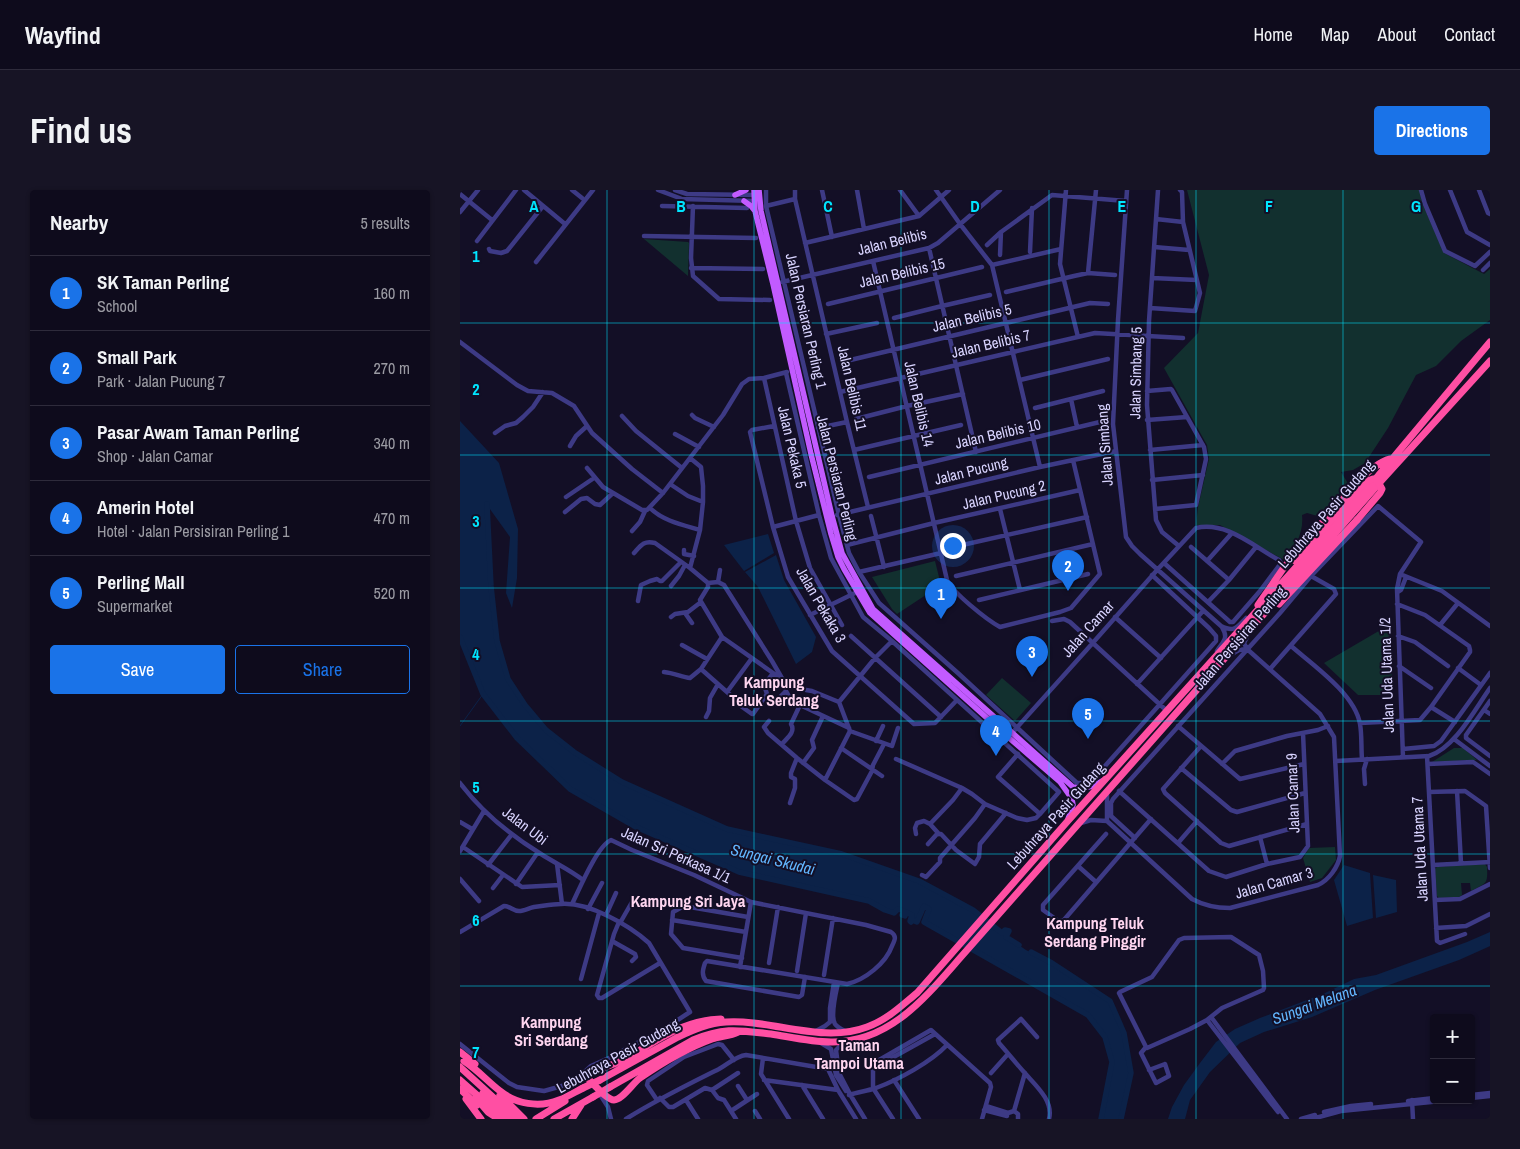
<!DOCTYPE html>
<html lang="en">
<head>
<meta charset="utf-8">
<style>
	body { margin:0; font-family:"Archivo Narrow",sans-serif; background:#171425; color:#f1f3f6 }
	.controls { position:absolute; right:15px; bottom:15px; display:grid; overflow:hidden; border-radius:5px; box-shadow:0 1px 4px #0004 }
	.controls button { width:45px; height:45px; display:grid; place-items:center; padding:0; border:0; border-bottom:1px solid #2e2b3b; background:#0e0b1c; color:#f1f3f6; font:25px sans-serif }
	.you { position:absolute; left:492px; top:355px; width:18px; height:18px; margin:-12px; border:4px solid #fff; border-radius:50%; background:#1a73e8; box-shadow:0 0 0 8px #1a73e833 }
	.badge { display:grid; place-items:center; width:32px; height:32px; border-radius:50%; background:#1a73e8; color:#fff; font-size:16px; font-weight:700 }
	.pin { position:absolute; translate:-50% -41px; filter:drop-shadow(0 1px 2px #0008) }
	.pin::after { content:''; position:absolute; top:26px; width:18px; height:15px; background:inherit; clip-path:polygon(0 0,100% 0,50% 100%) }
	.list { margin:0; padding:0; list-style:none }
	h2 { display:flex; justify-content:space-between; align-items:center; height:65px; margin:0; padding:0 20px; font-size:21px }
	h2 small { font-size:16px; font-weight:400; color:#9b9ba3 }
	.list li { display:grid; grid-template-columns:32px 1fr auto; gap:15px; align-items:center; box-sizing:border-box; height:75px; padding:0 20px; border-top:1px solid #2e2b3b }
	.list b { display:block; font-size:19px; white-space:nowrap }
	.list p { margin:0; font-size:16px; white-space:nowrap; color:#9b9ba3 }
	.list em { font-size:16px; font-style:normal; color:#9b9ba3 }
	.actions { display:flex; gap:10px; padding:15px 20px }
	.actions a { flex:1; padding:11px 0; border:1px solid #1a73e8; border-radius:5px; text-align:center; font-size:18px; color:#1a73e8 }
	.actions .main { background:#1a73e8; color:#fff }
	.map { position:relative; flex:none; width:1030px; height:929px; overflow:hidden; border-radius:5px }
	header { display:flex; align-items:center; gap:30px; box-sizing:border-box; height:70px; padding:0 25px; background:#0e0b1c; border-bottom:1px solid #2e2b3b }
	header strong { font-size:24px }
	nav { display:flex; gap:28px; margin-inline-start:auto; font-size:18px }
	.intro { display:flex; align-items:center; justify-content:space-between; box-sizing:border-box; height:120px; padding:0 30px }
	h1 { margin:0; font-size:35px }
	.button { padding:12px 22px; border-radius:5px; background:#1a73e8; color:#fff; font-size:18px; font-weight:700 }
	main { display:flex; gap:30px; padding:0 30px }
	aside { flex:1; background:#0e0b1c; border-radius:5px; box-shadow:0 1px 4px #0004 }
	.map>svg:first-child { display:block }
	.green { fill:#12302f }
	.water { fill:#0c2248 }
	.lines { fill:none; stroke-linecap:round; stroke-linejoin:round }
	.stream { stroke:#0c2248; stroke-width:1 }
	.river { stroke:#0c2248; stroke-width:5.5 }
	.minor { stroke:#3d3a85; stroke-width:4.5 }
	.major { stroke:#c25bff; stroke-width:5.5 }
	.highway { stroke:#ff4fa3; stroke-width:7 }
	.highway-bridge { stroke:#ff4fa3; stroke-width:7 }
	.grid { fill:none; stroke:#00e5ff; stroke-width:1; stroke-opacity:0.55 }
	.labels { text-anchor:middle; stroke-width:4; stroke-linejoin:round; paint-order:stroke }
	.street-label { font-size:15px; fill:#d9d4ff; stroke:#130f26 }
	.neighbourhood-label { font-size:16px; font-weight:bold; fill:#ffd6f0; stroke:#130f26 }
	.water-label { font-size:16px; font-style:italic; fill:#62b6ff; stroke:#130f26 }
	.grid-label { font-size:16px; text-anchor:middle; font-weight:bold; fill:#00e5ff; stroke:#130f26; stroke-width:4; stroke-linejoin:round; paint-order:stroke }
</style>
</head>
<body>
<header>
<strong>Wayfind</strong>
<nav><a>Home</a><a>Map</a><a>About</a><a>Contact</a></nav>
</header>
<div class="intro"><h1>Find us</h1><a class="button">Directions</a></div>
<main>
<aside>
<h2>Nearby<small>5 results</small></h2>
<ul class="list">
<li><span class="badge">1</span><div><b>SK Taman Perling</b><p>School</p></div><em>160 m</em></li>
<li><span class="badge">2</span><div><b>Small Park</b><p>Park · Jalan Pucung 7</p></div><em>270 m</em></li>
<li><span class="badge">3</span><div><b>Pasar Awam Taman Perling</b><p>Shop · Jalan Camar</p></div><em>340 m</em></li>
<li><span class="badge">4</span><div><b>Amerin Hotel</b><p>Hotel · Jalan Persisiran Perling 1</p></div><em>470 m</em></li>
<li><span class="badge">5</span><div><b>Perling Mall</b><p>Supermarket</p></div><em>520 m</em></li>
</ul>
<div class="actions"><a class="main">Save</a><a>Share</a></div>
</aside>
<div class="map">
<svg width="1030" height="929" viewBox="0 0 1030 929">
	<rect width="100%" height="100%" fill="#130f26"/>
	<path class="green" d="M727 0H960L963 15 984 63 1024 84 1030 79V130L1001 151 976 176 956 185 928 238 905 273 893 280 881 282 889 295 872 310 861 327 847 323 842 325C844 343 835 356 826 371L760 335H736L738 317 749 269 747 255 704 178 738 143 749 85Z
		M184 49 228 52 229 53 228 86Z
		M475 371 481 395 437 424 432 419 412 387Z
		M929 435 933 505H898L864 473Z
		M542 488 571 513 555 531 526 505Z
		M994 558H1003L1017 570 972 572Z
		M875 657 876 670 862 688 850 692 843 668 849 658Z
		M1025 674 1027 677C1028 695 1026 693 1011 701L1010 693H1001L1002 705 999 707 979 708 977 706 975 679 977 677Z"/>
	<path class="water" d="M0 231 39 273 58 339 57 388 52 418 46 403 50 347 27 315 31 396 37 451 48 489 65 515 86 540 114 562 162 592 267 639 382 664 459 691 513 720 541 742 545 740 549 741 547 747 566 760 592 773 650 811 664 843 671 883 661 929H641L652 872 645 847 628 825 464 732 469 719 464 717 457 732 452 730 451 732 450 731 451 725 446 722 445 726 442 725 443 721 438 720 434 723 425 720 409 711 279 682 176 637 110 599 57 548 23 504 0 447Z
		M308 344 314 363 284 381 264 355Z
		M316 365 324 390 356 447 352 462 336 474 298 397 285 382Z
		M884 675 910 683 913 728 887 736 874 690Z
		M913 685 936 690 937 722 916 728Z
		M1030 742V756L1028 757 999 770 915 800 852 827 804 842 780 853 750 882 730 910 725 929H708L712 917 724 895 740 873 756 852 775 839 800 828 865 803 894 789 916 785 1007 752Z"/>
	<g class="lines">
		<path class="stream" d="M0 536 23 504"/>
		<path class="river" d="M27 314 31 396 37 451 48 489 65 515 86 540 114 562 162 592 267 639 382 664 459 691 513 720 542 743 545 740 549 741 546 747 559 755
			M0 447 23 504 57 548 110 599 176 637 279 682 409 711 425 720 434 723 438 719 444 721 442 725 445 726 446 722 452 725 450 731 451 732 452 730 457 732 464 716 469 719 464 732 628 825 645 847 652 872 641 929
			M571 762 592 773 650 811 664 843 671 883 661 929"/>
		<path class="minor" d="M64 0 105 34
			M112 0 122 8
			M198 0 222 9 295 11
			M215 0 227 4 295 5
			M306 0V16L379 325 389 363 399 382 419 413 499 484 617 593H626L637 585 756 451V446L749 438 692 385
			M335 0V9L387 232 408 317
			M362 0 372 47
			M397 0 404 39
			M440 0 459 26
			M476 0 500 34 532 75 580 277
			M606 0 600 74 618 147
			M667 0 658 130 653 234 666 347 672 356 680 364 761 436C775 443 777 437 786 428
			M698 0 689 131 687 215 696 330 702 342 719 356
			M961 0 965 14 985 61 1015 76 1030 62
			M990 0 1007 42 1030 55
			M1019 0 1028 23 1030 24
			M0 4 32 30
			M202 16 287 18
			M233 16 231 68 233 86 259 109 310 110
			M306 16 335 9
			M0 22 18 0
			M696 29 723 32
			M184 46 296 48
			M17 51 56 0
			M345 53 459 26 489 0
			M527 55 541 42 592 5 666 11
			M694 57 729 60
			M469 58 516 262
			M29 59 30 61 41 63 47 61 83 16
			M570 62 572 18
			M540 65 541 42
			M413 71 487 390C492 402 527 430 540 437L600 422 611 418 640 384 613 270
			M76 72 133 0
			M532 75 601 59
			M231 78 303 79
			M1023 80 1030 73
			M628 83 636 0
			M692 88 737 90
			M322 92 469 58 478 53 540 0
			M546 102 614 86 628 83 655 85
			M368 114 522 77
			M690 118 735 121 740 103 723 32 722 2 720 0
			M434 128 482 116 530 105
			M366 144 417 133
			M0 152 57 195 68 201 92 203 114 216 132 243 172 279 203 303
			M382 172 630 113 648 114
			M326 183 359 325 371 368 403 427 432 451 599 602 580 624 576 628 567 630 557 628 525 614 512 604 502 598 436 569
			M304 188 336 331 350 378 382 435
			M560 190 648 169
			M687 201 711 199 712 200 744 257 746 269 736 315 695 319
			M380 202 635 143 723 148
			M611 209 617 237
			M575 218 643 201
			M232 225 235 228 254 237
			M162 226 176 241 222 278
			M396 229 447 216 503 204
			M687 230 727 227
			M314 236 292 240 290 242 313 337 328 387 372 461 454 534 475 533 497 510
			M358 238 387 232
			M35 243 45 236 56 233 63 227 73 217 83 202
			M215 244 239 257
			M110 256 116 246 127 236
			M394 260 501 235
			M690 260 743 255
			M230 268 241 277 243 296V312
			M127 278 143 297 182 320H187L203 303 263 225 282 194 289 189 304 188 327 182
			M409 287 644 231
			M692 290 743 285
			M210 294 228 306 243 312 240 340 230 378 248 393V397L240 410 262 447 323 490
			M106 307 134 288
			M190 318C203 331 223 335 240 340
			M540 319 560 400
			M105 322 121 309 127 308 135 314 140 315 153 303
			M377 325 580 277 656 261
			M411 326 424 377
			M313 337 359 325
			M172 341 180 332 185 321
			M387 355 474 333 620 300
			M731 357 769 390
			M489 358 627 327
			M224 360V364L234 366
			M174 363C181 355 184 350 195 353L230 378
			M747 371 772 343
			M399 382 481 363
			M940 384 982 401 1030 436
			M496 386 633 354
			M258 392 260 380
			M248 393 258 392 264 395 312 471 323 490 326 501 330 508 340 515 389 538
			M211 396 219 386 225 375
			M938 402 941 400 946 387
			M519 410 628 384
			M178 411 181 395 190 391 197 389 200 391H202L221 372
			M748 412 769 390 796 357
			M225 423 232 433
			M350 425 397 402
			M211 427 215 424 228 422 241 412
			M655 427 701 468
			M592 431 604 429 610 432 707 521
			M980 435 998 413
			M391 446 481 527
			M938 446 955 452 988 476
			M222 455 247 469
			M831 456C853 475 895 504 900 534 902 545 901 558 902 569
			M757 461C763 451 769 449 762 437
			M770 465 779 460 787 459
			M939 476 971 498
			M998 478 1021 495
			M241 479 276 510 278 514 292 524H293L307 504 304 495 313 483
			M810 479 876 404 874 399 851 386
			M204 482C214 483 222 487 230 488L241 479 262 447
			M677 494 743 421
			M346 500 352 501 379 512
			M267 502 292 468
			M1030 511 1006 545V548L1030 566
			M379 512 415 468 432 451
			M317 515 321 506 326 501
			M971 517 995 532
			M1024 520 1030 524
			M246 527 249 521 250 508 258 494
			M309 531 304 537 308 543 337 568 365 590 394 610 397 609 412 581 413 575 424 554
			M900 533 960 530 971 517 1010 462V460L1009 456 965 425 937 414
			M718 536 780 589 844 574
			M390 541 432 556 438 538
			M551 544C600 490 649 435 698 379L736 338C767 331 794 357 819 370L821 373 800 401 773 432H770L704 373
			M994 549 1030 576
			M416 551 423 536
			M322 554C327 548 336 542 331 534L340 515
			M741 556 703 599 705 603 761 653 769 656 847 634
			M381 558 422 586
			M943 559 974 556 981 551 1030 483
			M558 564 538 587 580 624
			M967 566 977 751 980 753 1005 744
			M876 571 969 566C995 558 1015 519 1030 498
			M343 573 354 558 352 550 363 526
			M762 574 775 561 827 546 858 540 868 536
			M968 574 1013 572 1030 584
			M721 578 771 620 777 622 845 603
			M365 590 390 541 379 512
			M0 593C22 622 50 645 81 664 95 673 110 680 123 690
			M905 594 904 579 907 569
			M659 601 749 681 766 687 807 674 840 667 848 656 843 543
			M997 601 1001 673
			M647 602V631
			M969 602 1005 601 1026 616 1030 678
			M330 613 335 598V589L331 587V583L337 568
			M0 632 12 639
			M621 633 631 630 647 631 732 709C743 715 758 718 770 718L858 695C869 690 878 677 880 666L874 547 860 524 787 459 784 453 787 447
			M456 644 455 638 457 633 464 631 470 634
			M479 644 470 634 493 610 502 598
			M646 644 583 715V720L597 730 603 731 691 629
			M800 647 807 674
			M675 648 651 626V613L653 609 820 423 851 386 918 316 961 352 940 384 937 399 943 567
			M718 653 737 631
			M468 654 477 644H481L496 660 515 674 519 667 520 654 546 623
			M3 657 62 697 100 695
			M0 661 24 621
			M97 674 102 714
			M28 675 52 644
			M973 675 1030 672
			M618 676 636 692
			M462 685 466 687 480 672V668L515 628 525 614
			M0 689 19 711
			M56 694 78 662
			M33 698 43 685
			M975 710 1000 709 1030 694
			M112 714C119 700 137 656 151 650L172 660 234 685 291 712 406 735 431 742C437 746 435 750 432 756 426 773 405 790 387 794L247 771 245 773C243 779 241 785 246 791L339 807 342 805 345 787
			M128 719 142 693
			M146 725 156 703
			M212 730 286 742
			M159 732 154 744 137 805 139 808H142L200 773
			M160 733 172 712
			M976 738 1006 736 1030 724
			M0 742 44 716C50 716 53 721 59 721 64 721 69 718 74 717 83 716 92 714 101 714 129 712 169 735 189 753L230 822 207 837 151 867 131 876 116 890 109 894 84 901 57 897 49 893 0 854
			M152 751 175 764 176 767 172 771
			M282 768 223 758 211 744 213 722 224 716 288 727
			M309 773 318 717
			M280 777 291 712
			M337 781 346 723
			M364 785 373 728
			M121 789 139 723
			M378 793C376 802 370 826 375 834 377 837 381 839 385 841
			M751 827 827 929
			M747 830 818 922
			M356 841 365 836 370 832V818L374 792
			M577 847 561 829 538 850 539 853C547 862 555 872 563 881 574 894 594 910 589 929
			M384 852 376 860 379 883 391 906 405 929
			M361 853 371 859 376 885 386 901
			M686 857 659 803 660 802 692 787 719 750 724 748 771 747 799 765 803 781 804 798 803 800 762 818 747 830 730 839 687 858 686 857 681 863 696 893 709 886 705 874 689 880
			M303 868 301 884 329 929
			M368 879 378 900 396 929
			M412 879 475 844
			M531 883 548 864
			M304 890 378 900
			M434 890 459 929
			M342 895 363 929
			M278 896 287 910
			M252 900 278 883
			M389 905C398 902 407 901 416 898 438 890 471 872 487 855
			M1011 905 1030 903
			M141 906 148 917 151 929
			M200 908 209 917H213L245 898 252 900 258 908 264 910 276 929
			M1011 908 1030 906
			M197 910 187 895 188 891 224 867 258 854 262 855 274 870
			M226 910 238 929
			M952 910 953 929
			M948 911 974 908
			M526 916 548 923 554 921 558 924V929
			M524 920 547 926
			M271 921 297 904
			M295 921 300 929
			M554 921 565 883
			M864 922 891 916 911 914
			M166 929C196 910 227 895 259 879 268 874 276 866 286 865L368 879 374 877
			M433 929 413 898V875L414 873 471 840 530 893 531 897 522 929
			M841 929 855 925
			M852 929 881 921 991 910"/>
		<path class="major" d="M294 0 295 21 313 94 351 264 371 344 378 367 384 379 410 423 548 547 600 592 612 609 613 615 608 629
			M299 0 301 21 372 326 382 363 413 419 613 597C624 600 633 597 642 591
			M275 5 286 0
			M284 11 291 16 295 21"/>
		<path class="highway" d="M819 414 897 330
			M798 415 825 376 896 293C906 284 918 272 930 269
			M261 829C218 830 191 857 154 874 146 877 137 879 129 883L127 888C133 893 147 910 154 910 162 910 173 893 180 888 202 873 227 858 252 849 261 846 270 846 278 842
			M0 862 15 874
			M4 871C18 880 27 891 40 901 56 914 79 918 99 910 107 907 115 902 123 898
			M0 877 57 929
			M0 890 34 920 40 929
			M140 890 218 847C233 840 249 833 266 832 311 829 362 854 407 837 427 830 441 816 457 803L606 633 918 286 1030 152
			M150 897 233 850C264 837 278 840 311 844 330 847 351 852 371 852 429 853 465 808 500 768L922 290 1030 171
			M0 899 17 915
			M23 903 49 929
			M40 905 64 929
			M16 908 28 922 37 928
			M6 909 21 929
			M76 929 105 911
			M94 929 133 907
			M112 929 121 915"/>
		<path class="highway-bridge" d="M835 371 905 292 913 289 917 290 922 299 920 303 897 330
			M123 898 140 890
			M133 907 150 897"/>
	</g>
	<path class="grid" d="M147 0V929M294 0V929M441 0V929M589 0V929M736 0V929M883 0V929M0 133H1030M0 265H1030M0 398H1030M0 531H1030M0 664H1030M0 796H1030"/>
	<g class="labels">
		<g class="street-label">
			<text transform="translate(432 52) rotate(-14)" y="5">Jalan Belibis</text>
			<text transform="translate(442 83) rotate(-13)" y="5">Jalan Belibis 15</text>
			<text transform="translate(512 128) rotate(-13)" y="5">Jalan Belibis 5</text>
			<text transform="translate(346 131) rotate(77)" y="5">Jalan Persiaran Perling 1</text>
			<text transform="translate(531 154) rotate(-13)" y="5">Jalan Belibis 7</text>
			<text transform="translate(676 183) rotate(-89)" y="5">Jalan Simbang 5</text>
			<text transform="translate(392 198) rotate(77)" y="5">Jalan Belibis 11</text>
			<text transform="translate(459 214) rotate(77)" y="5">Jalan Belibis 14</text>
			<text transform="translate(538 244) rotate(-13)" y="5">Jalan Belibis 10</text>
			<text transform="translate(645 255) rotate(-94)" y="5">Jalan Simbang</text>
			<text transform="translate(332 257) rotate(77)" y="5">Jalan Pekaka 5</text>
			<text transform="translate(511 281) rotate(-14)" y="5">Jalan Pucung</text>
			<text transform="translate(377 288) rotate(76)" y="5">Jalan Persiaran Perling</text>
			<text transform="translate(544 305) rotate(-13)" y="5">Jalan Pucung 2</text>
			<text transform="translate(866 324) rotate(-49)" y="5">Lebuhraya Pasir Gudang</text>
			<text transform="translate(361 415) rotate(60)" y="5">Jalan Pekaka 3</text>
			<text transform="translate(628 439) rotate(-48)" y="5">Jalan Camar</text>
			<text transform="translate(780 448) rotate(-49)" y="5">Jalan Persisiran Perling</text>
			<text transform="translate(927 485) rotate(-92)" y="5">Jalan Uda Utama 1/2</text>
			<text transform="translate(833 603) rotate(-92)" y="5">Jalan Camar 9</text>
			<text transform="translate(596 626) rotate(-48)" y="5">Lebuhraya Pasir Gudang</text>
			<text transform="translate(65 636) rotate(37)" y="5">Jalan Ubi</text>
			<text transform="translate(960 659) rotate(-93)" y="5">Jalan Uda Utama 7</text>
			<text transform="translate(216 665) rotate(24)" y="5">Jalan Sri Perkasa 1/1</text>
			<text transform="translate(814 693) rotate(-16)" y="5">Jalan Camar 3</text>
			<text transform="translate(158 866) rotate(-29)" y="5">Lebuhraya Pasir Gudang</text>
		</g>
		<g class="neighbourhood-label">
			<text x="314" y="498">Kampung<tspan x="314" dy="18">Teluk Serdang</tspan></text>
			<text x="228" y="717">Kampung Sri Jaya</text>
			<text x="635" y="739">Kampung Teluk<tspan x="635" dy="18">Serdang Pinggir</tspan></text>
			<text x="91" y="838">Kampung<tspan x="91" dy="18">Sri Serdang</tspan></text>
			<text x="399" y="861">Taman<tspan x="399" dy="18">Tampoi Utama</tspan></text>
		</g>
		<g class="water-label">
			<text transform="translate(313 669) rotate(14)" y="6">Sungai Skudai</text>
			<text transform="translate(854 814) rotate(-20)" y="6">Sungai Melana</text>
		</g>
	</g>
	<g class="grid-label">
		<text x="74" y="22">A</text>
		<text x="221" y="22">B</text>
		<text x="368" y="22">C</text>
		<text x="515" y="22">D</text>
		<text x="662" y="22">E</text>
		<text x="809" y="22">F</text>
		<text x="956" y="22">G</text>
		<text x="16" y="72">1</text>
		<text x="16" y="205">2</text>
		<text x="16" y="337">3</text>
		<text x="16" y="470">4</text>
		<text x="16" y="603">5</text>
		<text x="16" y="736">6</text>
		<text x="16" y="868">7</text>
	</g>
</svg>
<div class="controls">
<button>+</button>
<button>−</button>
</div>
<div class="you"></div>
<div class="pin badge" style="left:481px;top:429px">1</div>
<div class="pin badge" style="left:608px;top:401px">2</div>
<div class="pin badge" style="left:572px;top:487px">3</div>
<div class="pin badge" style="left:536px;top:566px">4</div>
<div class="pin badge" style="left:628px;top:549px">5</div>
</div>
</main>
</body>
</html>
